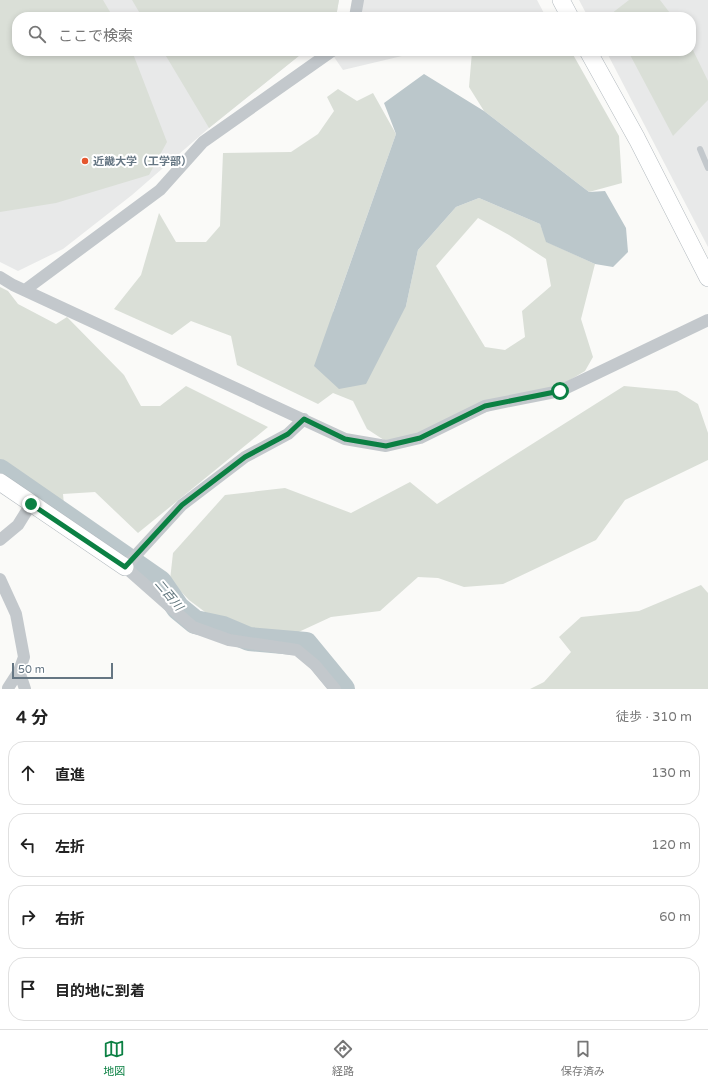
<!DOCTYPE html>
<html lang="ja">
<head>
<meta charset="utf-8">
<style>
	body { margin:0; font-family:"Varela Round","Noto Sans JP",sans-serif; background:#f6f6f6; color:#222 }
	.scale { position:absolute; left:12px; bottom:10px; width:101px; box-sizing:border-box; padding-left:4px; border:2px solid #657683; border-top:0; font-size:11px; line-height:14px; white-space:nowrap; color:#657683; -webkit-text-stroke:3px #fff; paint-order:stroke }
	.stop { position:absolute; width:12px; height:12px; margin:-9px; border:3px solid #0b8043; border-radius:50%; background:#fff }
	.stop.end { background:#0b8043; border-color:#fff; box-shadow:0 1px 4px #0008 }
	.list { margin:0; padding:0; list-style:none }
	h2 { display:flex; justify-content:space-between; align-items:center; height:52px; margin:0; padding:0 16px; font-size:17px }
	h2 small { font-size:13px; font-weight:400; color:#767676 }
	.list li { display:grid; grid-template-columns:26px 1fr auto; gap:12px; align-items:center; box-sizing:border-box; height:64px; margin:0 8px 8px; padding:0 8px; border:1px solid #e0e0e0; border-radius:16px }
	.list b { display:block; font-size:15px; white-space:nowrap }
	.list em { font-size:13px; font-style:normal; color:#767676 }
	.icon { flex:none; width:22px; height:22px; fill:none; stroke:currentColor; stroke-width:2; stroke-linecap:round; stroke-linejoin:round }
	.map { position:relative; flex:none; width:708px; height:689px; overflow:hidden }
	.search { position:absolute; background:#fff; box-shadow:0 2px 6px #0003; left:12px; right:12px; top:12px; height:44px; display:flex; align-items:center; gap:10px; box-sizing:border-box; padding:0 14px; border-radius:16px; color:#767676; font-size:15px }
	.sheet { height:340px; background:#fff }
	nav { display:flex; justify-content:space-around; align-items:center; box-sizing:border-box; height:56px; border-top:1px solid #e0e0e0; background:#fff; font-size:11px; color:#767676 }
	nav a { display:grid; justify-items:center; gap:2px }
	nav .on { color:#0b8043 }
	.map>svg:first-child { display:block }
	.built { fill:#e8e9e9 }
	.green { fill:#dadfd7; fill-rule:evenodd }
	.water { fill:#bbc7cb }
	.lines { fill:none; stroke-linecap:round; stroke-linejoin:round }
	.river { stroke:#bbc7cb; stroke-width:24 }
	.secondary-casing { stroke:#b3babf; stroke-width:18 }
	.lane { stroke:#c3c8cc; stroke-width:6 }
	.street { stroke:#c3c8cc; stroke-width:12 }
	.secondary { stroke:#fff; stroke-width:17 }
	.route { stroke:#0b8043; stroke-width:5 }
	.poi-dot { fill:#e4572e; stroke:#fff; stroke-width:1.5 }
	.labels { text-anchor:middle; stroke-width:4; stroke-linejoin:round; paint-order:stroke }
	.poi-label { font-size:11px; font-weight:bold; fill:#657683; stroke:#fff; text-anchor:start }
	.water-label { font-size:12px; font-style:italic; fill:#60757c; stroke:#fff }
</style>
</head>
<body>
<div class="map">
<svg width="708" height="689" viewBox="0 0 708 689">
	<rect width="100%" height="100%" fill="#fafaf8"/>
	<path class="built" d="M0 0H339L336 17H17V51H305L209 128 132 195 63 249 18 271 0 262Z
		M360 0H537L546 17H357Z
		M579 0H708V247L606 51H691V17H588Z
		M336 51H423L343 70 332 54Z"/>
	<path class="green" d="M0 0H103L113 17H17V51H132L167 142 149 175 56 203 0 212Z
		M132 0H339L336 17H142Z
		M629 0H660L673 17H607Z
		M691 46 708 81V100L673 136 628 51H691Z
		M163 51H305L209 128Z
		M571 51 619 136 622 183 589 192 484 111 469 87 472 52Z
		M338 89 357 101 373 93 396 134 333 312 406 306 418 250 456 207 479 198 540 224 547 242 595 264 581 319 593 357 585 371 560 386 421 435 387 442 367 429 353 401 333 393 318 404 237 365 231 336 191 321 172 335 114 309 141 275 159 213 176 242H206L220 226 223 153 291 152 318 134 334 111 327 97ZM478 218 509 235 546 259 551 286 522 311 525 337 505 350 485 347 436 266Z
		M0 287 8 291 18 304 56 324 67 317 124 375 141 406H160L186 386 268 427 138 533 95 492 63 494 64 505 0 465Z
		M624 386 677 391 698 404 708 433V460L625 500 596 540 503 584 464 587 438 578 418 577 380 611 331 617 290 636 260 635 221 624 189 600 170 580 173 553 225 495 285 488 351 513 410 482 437 504Z
		M701 585 708 593V689H530L544 682 571 652 559 637 581 617 639 611Z"/>
	<path class="water" d="M424 74 484 111 589 192 605 191 626 228 628 252 613 267 595 264 546 242 540 224 479 198 456 207 418 250 406 306 366 384 339 389 314 366 396 134 384 103Z"/>
	<g class="lines">
		<path class="river" d="M0 471 160 582 178 608 195 622 223 628 249 639 306 644 343 689"/>
		<g class="secondary-casing">
			<path id="secondary" d="M561 0 570 17
				M588 51 637 139 708 278
				M0 482 125 567"/>
		</g>
		<path class="lane" d="M700 149 708 168"/>
		<path class="street" d="M355 17 358 0
			M0 277 13 285 345 439 386 446 420 438 485 406 560 391 708 320
			M25 290 160 190 203 142 332 51
			M304 419 288 434 245 457 182 505 125 567 193 627 229 640 297 650 315 665 335 689
			M0 540 18 525 31 504
			M0 579 16 614 24 657 19 671 8 688
			M19 671 25 689"/>
		<use href="#secondary" class="secondary"/>
	</g>
	<g class="lines">
		<path class="route" d="M31 504 125 567 182 505 245 457 288 434 304 419 345 439 386 446 420 438 485 406 560 391"/>
	</g>
	<circle class="poi-dot" cx="85" cy="161" r="4"/>
	<g class="labels">
		<g class="poi-label">
			<text x="93" y="165">近畿大学（工学部）</text>
		</g>
		<g class="water-label">
			<text transform="translate(169 595) rotate(50)" y="4">二百川</text>
		</g>
	</g>
</svg>
<div class="scale">50 m</div>
<div class="stop" style="left:560px;top:391px"></div>
<div class="stop end" style="left:31px;top:504px"></div>
<div class="search"><svg class="icon" aria-label="search" viewBox="0 0 24 24"><circle cx="10" cy="10" r="6"/><path d="M15 15l6 6"/></svg>ここで検索</div>
</div>
<section class="sheet">
<h2>4 分<small>徒歩 · 310 m</small></h2>
<ul class="list">
<li><svg class="icon" aria-label="ahead" viewBox="0 0 24 24"><path d="M12 20V5M6 11l6-6 6 6"/></svg><div><b>直進</b></div><em>130 m</em></li>
<li><svg class="icon" aria-label="left" viewBox="0 0 24 24"><path d="M17 20v-9H6M10 6l-5 5 5 5"/></svg><div><b>左折</b></div><em>120 m</em></li>
<li><svg class="icon" aria-label="right" viewBox="0 0 24 24"><path d="M7 20v-9h11M14 6l5 5-5 5"/></svg><div><b>右折</b></div><em>60 m</em></li>
<li><svg class="icon" aria-label="arrive" viewBox="0 0 24 24"><path d="M6 21V4h12l-3 4 3 4H6"/></svg><div><b>目的地に到着</b></div></li>
</ul>
</section>
<nav>
<a class="on"><svg class="icon" aria-label="map" viewBox="0 0 24 24"><path d="M3 6l6-2 6 2 6-2v14l-6 2-6-2-6 2zM9 4v14M15 6v14"/></svg>地図</a>
<a><svg class="icon" aria-label="directions" viewBox="0 0 24 24"><path d="M12 3l9 9-9 9-9-9zM9 14v-3h6M13 9l2 2-2 2"/></svg>経路</a>
<a><svg class="icon" aria-label="saved" viewBox="0 0 24 24"><path d="M7 4h10v16l-5-4-5 4z"/></svg>保存済み</a>
</nav>
</body>
</html>
